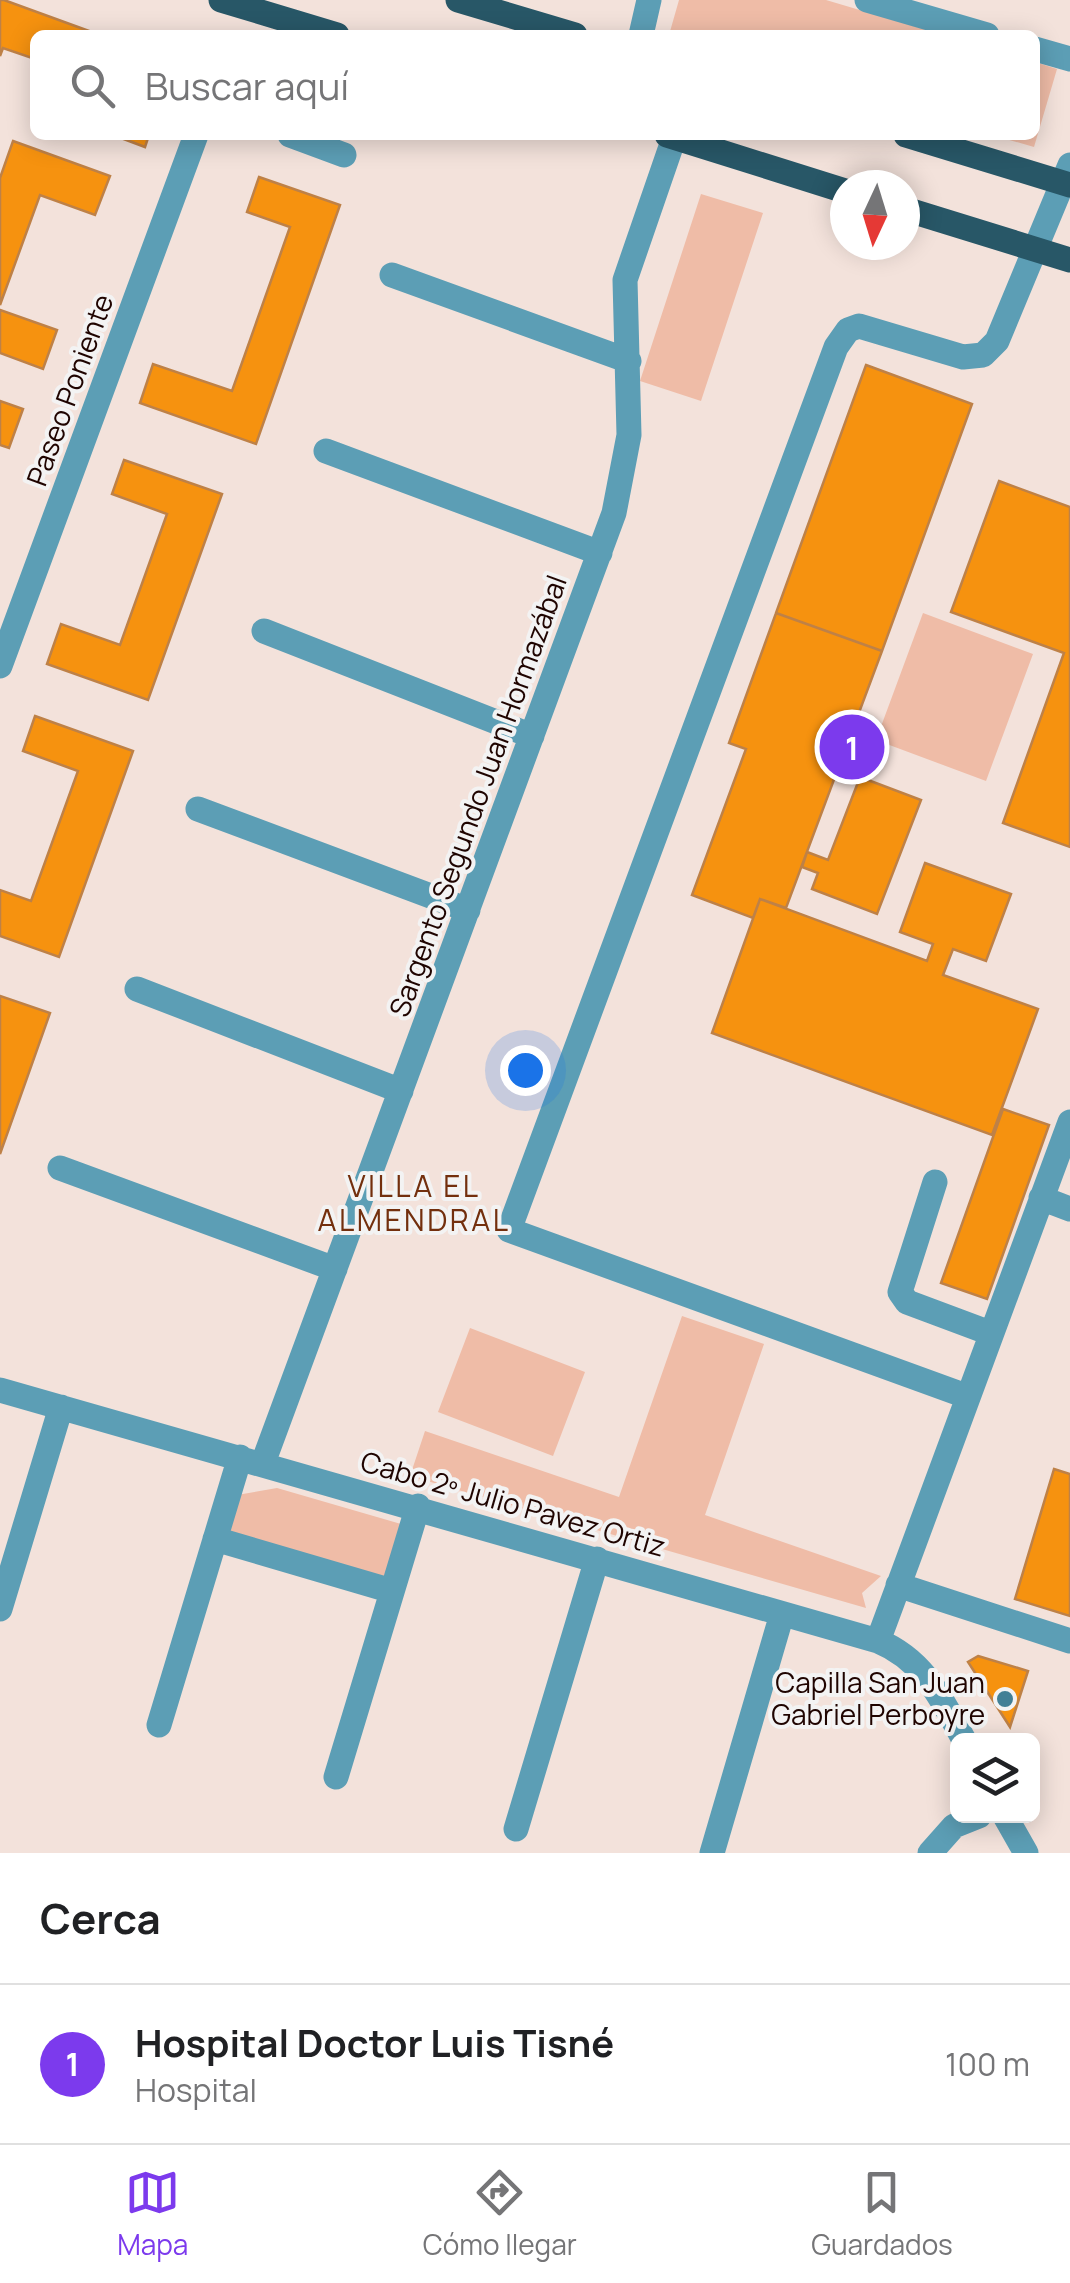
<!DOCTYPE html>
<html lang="es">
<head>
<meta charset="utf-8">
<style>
	body { margin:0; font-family:Manrope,sans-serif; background:#f6f6f6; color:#202124 }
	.controls { position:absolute; right:30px; bottom:30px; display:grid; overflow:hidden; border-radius:15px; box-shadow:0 5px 25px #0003 }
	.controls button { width:90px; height:90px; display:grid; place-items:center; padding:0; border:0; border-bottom:2px solid #e0e0e0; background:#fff; color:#202124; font:50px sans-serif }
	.compass { position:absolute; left:830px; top:170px; width:90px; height:90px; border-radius:50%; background:#fff; box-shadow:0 5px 25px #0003; rotate:184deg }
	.you { position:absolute; left:525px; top:1070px; width:35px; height:35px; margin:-25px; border:8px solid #fff; border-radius:50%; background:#1a73e8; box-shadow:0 0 0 15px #1a73e833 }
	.badge { display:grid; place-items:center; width:65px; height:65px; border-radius:50%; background:#7c3aed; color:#fff; font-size:32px; font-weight:700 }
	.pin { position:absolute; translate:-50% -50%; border:5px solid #fff; box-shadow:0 2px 10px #0006 }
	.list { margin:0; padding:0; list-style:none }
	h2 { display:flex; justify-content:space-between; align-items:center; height:130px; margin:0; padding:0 40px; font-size:42px }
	h2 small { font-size:32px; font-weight:400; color:#757577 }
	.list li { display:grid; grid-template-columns:65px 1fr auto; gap:30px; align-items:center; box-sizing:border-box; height:160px; padding:0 40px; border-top:2px solid #e0e0e0 }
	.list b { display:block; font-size:38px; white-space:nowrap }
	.list p { margin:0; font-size:32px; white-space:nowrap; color:#757577 }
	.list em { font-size:32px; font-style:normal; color:#757577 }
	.icon { flex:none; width:55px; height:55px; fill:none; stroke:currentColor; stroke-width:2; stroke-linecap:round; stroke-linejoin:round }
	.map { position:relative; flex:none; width:1070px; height:1853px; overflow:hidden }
	.search { position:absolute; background:#fff; box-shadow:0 5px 25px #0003; left:30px; right:30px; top:30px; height:110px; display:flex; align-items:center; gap:25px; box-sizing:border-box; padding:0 35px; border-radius:15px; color:#757577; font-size:38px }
	.sheet { height:290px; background:#fff }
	nav { display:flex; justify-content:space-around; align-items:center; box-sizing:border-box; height:140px; border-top:2px solid #e0e0e0; background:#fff; font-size:28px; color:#757577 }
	nav a { display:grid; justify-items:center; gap:5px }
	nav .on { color:#7c3aed }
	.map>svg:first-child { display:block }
	.green { fill:#efbca7 }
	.building { fill:#f6920f; stroke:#be8147; stroke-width:2.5 }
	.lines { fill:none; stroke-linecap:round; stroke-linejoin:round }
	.minor { stroke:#5c9eb5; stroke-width:25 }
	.major { stroke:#285767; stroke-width:25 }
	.poi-dot { fill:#428096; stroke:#f3f3f3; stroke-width:4 }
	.labels { text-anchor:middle; stroke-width:8; stroke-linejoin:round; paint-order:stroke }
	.street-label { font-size:28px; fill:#1f0400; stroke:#f3f3f3 }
	.poi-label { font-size:28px; fill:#1f0400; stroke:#f3f3f3; text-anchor:end }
	.neighbourhood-label { font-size:30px; letter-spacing:2.5px; fill:#732f0d; stroke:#f3f3f3 }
</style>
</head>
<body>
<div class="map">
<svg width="1070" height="1853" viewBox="0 0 1070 1853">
	<rect width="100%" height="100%" fill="#f3e2db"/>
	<path class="green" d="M679 0H826L944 35H669Z
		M1035 62 1057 69 1034 147 992 135H1035Z
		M701 194 763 213 701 401 640 381Z
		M923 613 1033 654 986 781 876 740Z
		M682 1316 764 1344 705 1515 881 1576 862 1593 866 1608 410 1476 425 1431 619 1497Z
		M470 1328 585 1372 553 1456 438 1412Z
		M277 1488 401 1524 385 1584 224 1537 237 1495Z"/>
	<path class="building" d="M0 0H4L100 35H35V59L3 48 0 56Z
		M113 135H149L145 147Z
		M13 141 110 176 95 215 40 195 0 305V178Z
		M259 177 340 205 256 444 140 403 153 364 232 391 290 227 247 212Z
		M0 310 57 330 43 369 0 353Z
		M866 365 972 404 882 651 776 613Z
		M0 401 23 409 9 448 0 445Z
		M124 460 222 494 148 700 47 664 61 624 120 645 167 514 112 494Z
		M999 481 1070 507V847L1003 823 1064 653 951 612Z
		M776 613 882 651 786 908 760 899 753 918 692 895 746 749 729 743Z
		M35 716 133 751 59 957 0 936V890L31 901 78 771 23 751Z
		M860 777 921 800 877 914 812 889 818 873 802 867 807 852 828 860Z
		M925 863 1011 894 986 961 953 949 943 975 1038 1009 992 1135 712 1033 760 899 927 961 933 944 900 932Z
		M0 996 50 1013 0 1154Z
		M1003 1109 1049 1125 987 1299 941 1283Z
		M1054 1469 1070 1474V1616L1015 1599Z
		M978 1656 1028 1671 1010 1727 968 1662Z"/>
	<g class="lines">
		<path class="minor" d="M867 0 987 35
			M641 35 649 0
			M1035 49 1070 59
			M290 135 344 155
			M392 275 629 361
			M326 451 600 553
			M264 631 532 736
			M0 666 196 135
			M198 809 468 910
			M137 989 401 1091
			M60 1168 335 1269
			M935 1182 900 1292 907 1302 990 1333
			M1041 1198 1070 1209
			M0 1390 878 1641C924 1660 941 1698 964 1740
			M966 1396 509 1230 836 347 848 330 859 326 963 357 983 355 997 341 1070 165
			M263 1463 614 513 629 435 625 280 675 135
			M215 1539 392 1591
			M898 1585 1070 1641
			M0 1609 61 1407
			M878 1641 1070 1122
			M159 1725 240 1457
			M336 1777 418 1506
			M1005 1816 1026 1853
			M516 1829 597 1559
			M712 1853 782 1614
			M930 1853 954 1826 979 1816"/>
		<path class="major" d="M221 0 337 35
			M458 0 575 35
			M667 135 845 191
			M906 135 1070 185
			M905 209 1070 260"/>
	</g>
	<circle class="poi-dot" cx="1005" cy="1699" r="10"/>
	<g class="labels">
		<g class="street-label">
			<text transform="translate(70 390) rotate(-70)" y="10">Paseo Poniente</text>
			<text transform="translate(478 796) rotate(-70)" y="10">Sargento Segundo Juan Hormazábal</text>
			<text transform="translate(513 1504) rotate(16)" y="10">Cabo 2º Julio Pavez Ortiz</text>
		</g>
		<g class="poi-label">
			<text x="985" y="1693">Capilla San Juan<tspan x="985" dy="32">Gabriel Perboyre</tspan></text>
		</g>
		<g class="neighbourhood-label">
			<text x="414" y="1197">VILLA EL<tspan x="414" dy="34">ALMENDRAL</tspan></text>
		</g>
	</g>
</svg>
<div class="controls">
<button><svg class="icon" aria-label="layers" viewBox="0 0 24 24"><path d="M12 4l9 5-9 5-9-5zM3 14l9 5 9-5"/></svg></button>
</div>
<svg class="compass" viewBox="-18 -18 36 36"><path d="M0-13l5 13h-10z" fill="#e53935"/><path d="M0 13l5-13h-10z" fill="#757577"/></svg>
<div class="you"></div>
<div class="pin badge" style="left:852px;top:747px">1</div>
<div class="search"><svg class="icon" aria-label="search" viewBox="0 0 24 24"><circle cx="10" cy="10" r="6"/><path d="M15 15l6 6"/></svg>Buscar aquí</div>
</div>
<section class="sheet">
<h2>Cerca<small></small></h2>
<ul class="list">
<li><span class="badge">1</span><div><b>Hospital Doctor Luis Tisné</b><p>Hospital</p></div><em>100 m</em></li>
</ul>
</section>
<nav>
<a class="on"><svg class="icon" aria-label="map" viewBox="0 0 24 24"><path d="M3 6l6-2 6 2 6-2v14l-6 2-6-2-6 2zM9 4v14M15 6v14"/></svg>Mapa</a>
<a><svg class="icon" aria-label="directions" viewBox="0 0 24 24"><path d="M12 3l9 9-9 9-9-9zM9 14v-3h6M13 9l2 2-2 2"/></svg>Cómo llegar</a>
<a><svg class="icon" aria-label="saved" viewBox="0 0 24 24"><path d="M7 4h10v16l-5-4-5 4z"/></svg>Guardados</a>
</nav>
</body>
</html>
